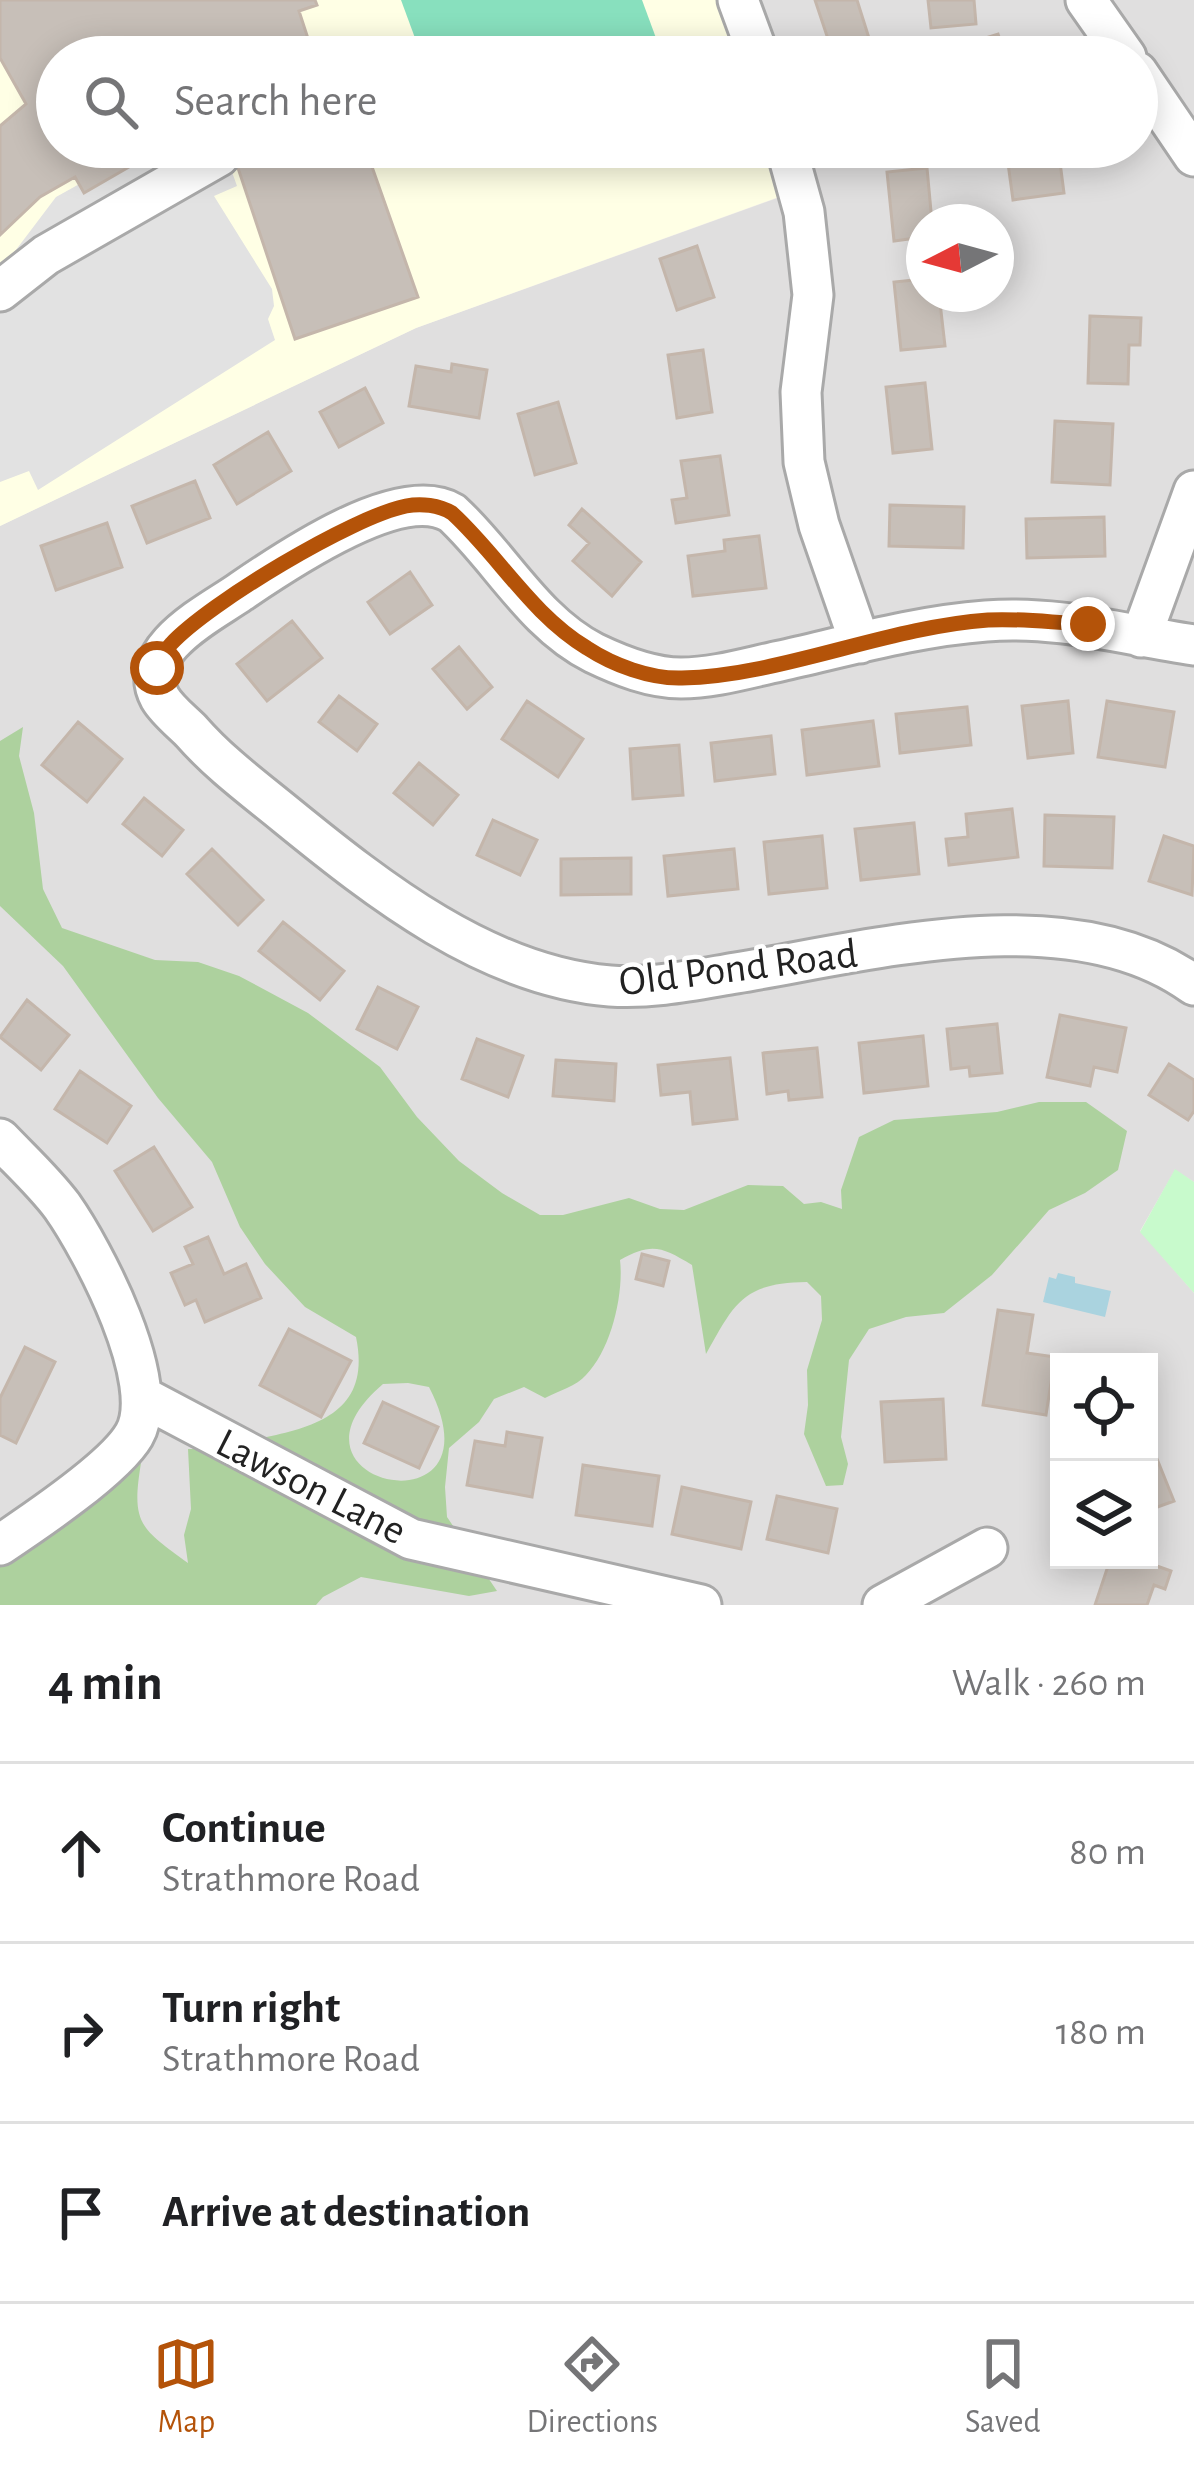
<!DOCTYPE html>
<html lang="en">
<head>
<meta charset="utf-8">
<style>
	body { margin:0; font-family:"Alegreya Sans",sans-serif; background:#f2f2f2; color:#202124 }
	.controls { position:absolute; right:36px; bottom:36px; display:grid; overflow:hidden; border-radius:0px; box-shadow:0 6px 30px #0003 }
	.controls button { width:108px; height:108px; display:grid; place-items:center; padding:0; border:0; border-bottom:3px solid #e0e0e0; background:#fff; color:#202124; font:60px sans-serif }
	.compass { position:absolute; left:906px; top:204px; width:108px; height:108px; border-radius:50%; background:#fff; box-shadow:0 6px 30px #0003; rotate:264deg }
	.stop { position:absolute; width:36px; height:36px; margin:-27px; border:9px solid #b45309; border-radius:50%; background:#fff }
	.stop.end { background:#b45309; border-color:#fff; box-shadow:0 3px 12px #0008 }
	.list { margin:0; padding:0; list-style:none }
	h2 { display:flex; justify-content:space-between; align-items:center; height:156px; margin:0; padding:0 48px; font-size:51px }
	h2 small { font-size:39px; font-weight:400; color:#757577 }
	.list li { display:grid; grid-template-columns:78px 1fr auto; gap:36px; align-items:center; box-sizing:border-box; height:180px; padding:0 48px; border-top:3px solid #e0e0e0 }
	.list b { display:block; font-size:45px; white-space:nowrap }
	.list p { margin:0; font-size:39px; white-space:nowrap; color:#757577 }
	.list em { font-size:39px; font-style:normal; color:#757577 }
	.icon { flex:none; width:66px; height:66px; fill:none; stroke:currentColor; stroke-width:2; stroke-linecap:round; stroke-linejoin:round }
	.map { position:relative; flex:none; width:1194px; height:1605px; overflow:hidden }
	.search { position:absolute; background:#fff; box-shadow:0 6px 30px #0003; left:36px; right:36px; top:36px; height:132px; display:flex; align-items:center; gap:30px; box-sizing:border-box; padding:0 42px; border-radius:66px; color:#757577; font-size:45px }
	.sheet { height:696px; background:#fff }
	nav { display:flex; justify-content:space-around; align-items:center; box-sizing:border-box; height:168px; border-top:3px solid #e0e0e0; background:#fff; font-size:33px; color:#757577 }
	nav a { display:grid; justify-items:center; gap:6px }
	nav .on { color:#b45309 }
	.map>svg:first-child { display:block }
	.residential { fill:#e0dfdf; fill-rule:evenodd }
	.education { fill:#ffffe5 }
	.forest { fill:#add19e; fill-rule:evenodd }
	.park { fill:#c8facc }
	.pitch { fill:#88e0be }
	.parking { fill:#e2e2e2 }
	.water { fill:#aad3df }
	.building { fill:#c7bfb8; stroke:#c4b6ab; stroke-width:3 }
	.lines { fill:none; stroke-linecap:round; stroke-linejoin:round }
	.minor-casing { stroke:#a9a9a9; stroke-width:45 }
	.minor { stroke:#fff; stroke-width:39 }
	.route { stroke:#b45309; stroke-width:15 }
	.labels { text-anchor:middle; stroke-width:9; stroke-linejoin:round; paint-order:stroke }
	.street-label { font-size:42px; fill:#222; stroke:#fff }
</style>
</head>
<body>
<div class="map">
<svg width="1194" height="1605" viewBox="0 0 1194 1605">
	<rect width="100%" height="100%" fill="#f2efe9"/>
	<path class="residential" d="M738 0H1194V1182L1175 1170 1140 1231 1194 1293V1605H188L0 1545V526L416 328 797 191 786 147H1137V57H759ZM924 222H996V294H924ZM1059 1362H1149V1560H1059Z"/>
	<path class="education" d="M0 0H738L759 57H57V147H786L798 190 416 328 0 526Z"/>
	<path class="forest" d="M23 727 19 756 34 813 43 889 62 928 155 960 198 962 239 976 308 1013 380 1067 417 1117 459 1161 502 1193 540 1215H563L629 1198 660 1209 684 1210 748 1185 783 1186 804 1204 821 1202 842 1209 841 1190 859 1137 894 1120 997 1112 1039 1102H1086L1127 1131 1118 1170 1085 1193 1049 1210 992 1275 944 1313 906 1317 869 1329 849 1360 841 1437 848 1464 843 1485 826 1486 804 1434 808 1405 807 1370 822 1320 821 1296 807 1282C743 1283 735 1302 706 1354L692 1265C662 1247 652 1242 620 1260 624 1294 611 1350 586 1375 577 1386 558 1391 545 1398L524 1387 494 1399 479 1422 449 1448 445 1487 447 1517 497 1591 469 1596 361 1577 323 1597 316 1605H0V1545L141 1463C131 1524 140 1528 188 1563L184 1535 191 1509 188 1449C214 1450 236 1444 262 1438 321 1426 371 1409 356 1337L305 1307 265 1264 240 1227 212 1162 158 1098 63 966 0 906V741ZM408 1383 429 1387C506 1536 263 1486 383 1384Z"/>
	<path class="park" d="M1175 1169 1194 1182V1293L1140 1232Z"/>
	<path class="pitch" d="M401 0H642L663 57H422Z"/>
	<path class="parking" d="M146 147H223L237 186 214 196 272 289 274 306 268 319 275 340 38 490 29 471 0 482V271L56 197Z"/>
	<path class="water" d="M1058 1273 1075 1277V1283L1111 1291 1105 1317 1043 1302 1049 1277 1056 1279Z"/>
	<path class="building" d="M0 0H315L317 5 299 11 314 57H57V147H143L148 156 84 193 75 177 40 197 0 235V126L26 104 0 58Z
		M815 0H857L874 54 834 57Z
		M928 0H974L976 24 931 28Z
		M998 34 1006 57H966L963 45Z
		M231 147H365L418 297 295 339Z
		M1016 147H1058L1064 193 1013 200 1007 156 1017 155Z
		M927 168 932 222H924V237L894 241 887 172Z
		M697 246 714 297 677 310 660 259Z
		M924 279V294H939L945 346 901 350 894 282Z
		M1090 316 1141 318 1140 345H1129L1128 384 1088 383Z
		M703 350 712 412 677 418 668 355Z
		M452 364 487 370 479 418 409 406 416 366 451 372Z
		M925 383 932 449 893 453 886 387Z
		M365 388 383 423 339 447 320 412Z
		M558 402 576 463 535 475 518 414Z
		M1055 421 1113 424 1110 485 1052 482Z
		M268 432 291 471 237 504 214 465Z
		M720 456 729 515 676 523 672 500 687 498 681 461Z
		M195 481 210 518 147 543 132 506Z
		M890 505 964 507 963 548 889 546Z
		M582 509 641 562 612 596 573 561 589 543 569 525Z
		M1104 517 1105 556 1027 558 1026 519Z
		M107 523 122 567 56 590 41 546Z
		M759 536 766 588 693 596 688 556 725 551 724 540Z
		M410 572 432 605 390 634 368 602Z
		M292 621 322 658 267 701 237 664Z
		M459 647 492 687 467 709 433 669Z
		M339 696 377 724 357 751 319 722Z
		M527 701 583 739 558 777 502 739Z
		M1068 701 1073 753 1028 758 1022 706Z
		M1107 701 1174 712 1165 767 1098 757Z
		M967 707 971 745 900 753 896 714Z
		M873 721 879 766 807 775 802 730Z
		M78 722 122 759 87 802 42 765Z
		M771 736 775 774 715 781 711 743Z
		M679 745 683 795 633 799 630 749Z
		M419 763 458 795 433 825 394 793Z
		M144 798 183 830 162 856 123 824Z
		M1012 809 1018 857 949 865 946 839 968 837 966 814Z
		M1045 815 1114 817 1112 868 1044 866Z
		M493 820 537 840 520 875 477 855Z
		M914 823 919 874 861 880 855 829Z
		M822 836 827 888 769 894 764 842Z
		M1164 836 1194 846 1192 895 1149 881Z
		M212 849 263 900 238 925 187 874Z
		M734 849 738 889 668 896 664 856Z
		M631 858V894L561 895V859Z
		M283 922 344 971 320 1000 259 951Z
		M378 987 418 1007 397 1049 357 1029Z
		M27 1000 69 1035 41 1070 0 1037Z
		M1060 1015 1126 1028 1117 1072 1094 1067 1090 1086 1047 1077Z
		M997 1024 1002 1073 970 1076 969 1067 951 1069 947 1029Z
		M923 1036 928 1086 864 1093 859 1043Z
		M477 1039 523 1056 508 1097 462 1079Z
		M817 1048 822 1097 789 1100 788 1091 767 1094 763 1053Z
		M730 1058 737 1119 693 1124 690 1092 661 1095 658 1065Z
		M556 1060 616 1064 614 1101 553 1096Z
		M1169 1064 1194 1080V1111L1188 1120 1149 1095Z
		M80 1071 131 1106 107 1143 55 1109Z
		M154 1147 192 1207 153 1231 115 1171Z
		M208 1237 224 1274 246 1264 261 1298 205 1322 196 1300 185 1305 171 1273 193 1264 185 1247Z
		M642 1254 669 1261 663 1286 636 1279Z
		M998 1310 1033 1315 1027 1353 1055 1357 1046 1415 983 1405Z
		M289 1329 351 1361 321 1417 260 1385Z
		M25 1347 55 1362 16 1443 0 1435V1398Z
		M943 1399 946 1459 885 1462 881 1402Z
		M383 1402 438 1427 419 1468 364 1443Z
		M507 1432 542 1438 532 1497 467 1485 475 1441 505 1446Z
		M1149 1439 1174 1501 1149 1510Z
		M583 1465 659 1476 652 1526 576 1515Z
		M682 1487 751 1502 741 1549 672 1534Z
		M777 1496 837 1509 828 1553 767 1539Z
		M1110 1560H1140L1171 1571 1165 1589 1154 1585 1147 1605H1095Z"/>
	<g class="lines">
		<g class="minor-casing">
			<path id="minor" d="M738 0 759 57
				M1086 0 1126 57
				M1137 72 1194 156
				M786 147 804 212 813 295 801 392 804 462 819 525 860 643
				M0 291 46 255 219 156
				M1141 637 1194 491
				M1194 645C1125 635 1057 615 986 621 917 626 847 646 780 661 747 668 714 678 681 678 651 678 621 666 594 653 534 623 500 557 452 513 400 482 284 562 240 592 210 613 134 650 160 698 167 710 181 721 191 731 219 763 253 788 286 815 378 890 487 976 610 986 652 989 694 980 736 973 875 950 1071 896 1194 985
				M0 1139C21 1161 44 1182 62 1206 93 1250 164 1384 134 1435 115 1468 33 1523 0 1545
				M141 1396 411 1539 701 1605
				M883 1605 987 1548"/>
		</g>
		<use href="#minor" class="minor"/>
	</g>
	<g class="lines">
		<path class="route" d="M157 668C161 659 164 651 171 644 209 603 352 517 406 506 421 503 439 505 452 513 499 556 531 614 587 648 613 665 650 679 682 678 780 676 887 627 988 620 1021 618 1055 623 1088 624"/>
	</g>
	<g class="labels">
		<g class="street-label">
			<text transform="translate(738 966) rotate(-7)" y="15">Old Pond Road</text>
			<text transform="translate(312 1485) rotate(27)" y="15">Lawson Lane</text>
		</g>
	</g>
</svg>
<div class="controls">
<button><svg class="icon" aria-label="locate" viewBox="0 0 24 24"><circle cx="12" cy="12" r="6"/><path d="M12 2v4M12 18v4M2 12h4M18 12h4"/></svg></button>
<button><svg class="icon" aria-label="layers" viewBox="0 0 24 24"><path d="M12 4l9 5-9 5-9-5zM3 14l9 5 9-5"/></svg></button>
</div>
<svg class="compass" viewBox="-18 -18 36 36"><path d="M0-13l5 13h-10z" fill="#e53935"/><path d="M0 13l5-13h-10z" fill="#757577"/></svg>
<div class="stop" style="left:157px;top:668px"></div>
<div class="stop end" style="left:1088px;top:624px"></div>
<div class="search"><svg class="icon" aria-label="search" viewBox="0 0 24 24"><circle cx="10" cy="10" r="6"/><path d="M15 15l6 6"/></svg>Search here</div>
</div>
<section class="sheet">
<h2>4 min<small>Walk · 260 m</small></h2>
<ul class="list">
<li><svg class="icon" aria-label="ahead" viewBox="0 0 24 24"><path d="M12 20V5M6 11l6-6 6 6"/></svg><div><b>Continue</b><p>Strathmore Road</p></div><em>80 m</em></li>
<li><svg class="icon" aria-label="right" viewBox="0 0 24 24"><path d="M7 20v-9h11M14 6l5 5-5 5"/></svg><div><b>Turn right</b><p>Strathmore Road</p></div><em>180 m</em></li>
<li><svg class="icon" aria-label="arrive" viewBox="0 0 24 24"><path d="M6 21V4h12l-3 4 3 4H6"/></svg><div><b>Arrive at destination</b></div></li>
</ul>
</section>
<nav>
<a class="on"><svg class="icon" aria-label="map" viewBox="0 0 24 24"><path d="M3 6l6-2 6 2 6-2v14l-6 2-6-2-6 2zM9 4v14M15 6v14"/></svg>Map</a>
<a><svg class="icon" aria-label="directions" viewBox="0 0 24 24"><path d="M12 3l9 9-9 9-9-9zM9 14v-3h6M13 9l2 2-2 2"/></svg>Directions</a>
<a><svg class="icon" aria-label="saved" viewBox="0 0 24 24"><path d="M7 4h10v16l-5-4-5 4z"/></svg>Saved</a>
</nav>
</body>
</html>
